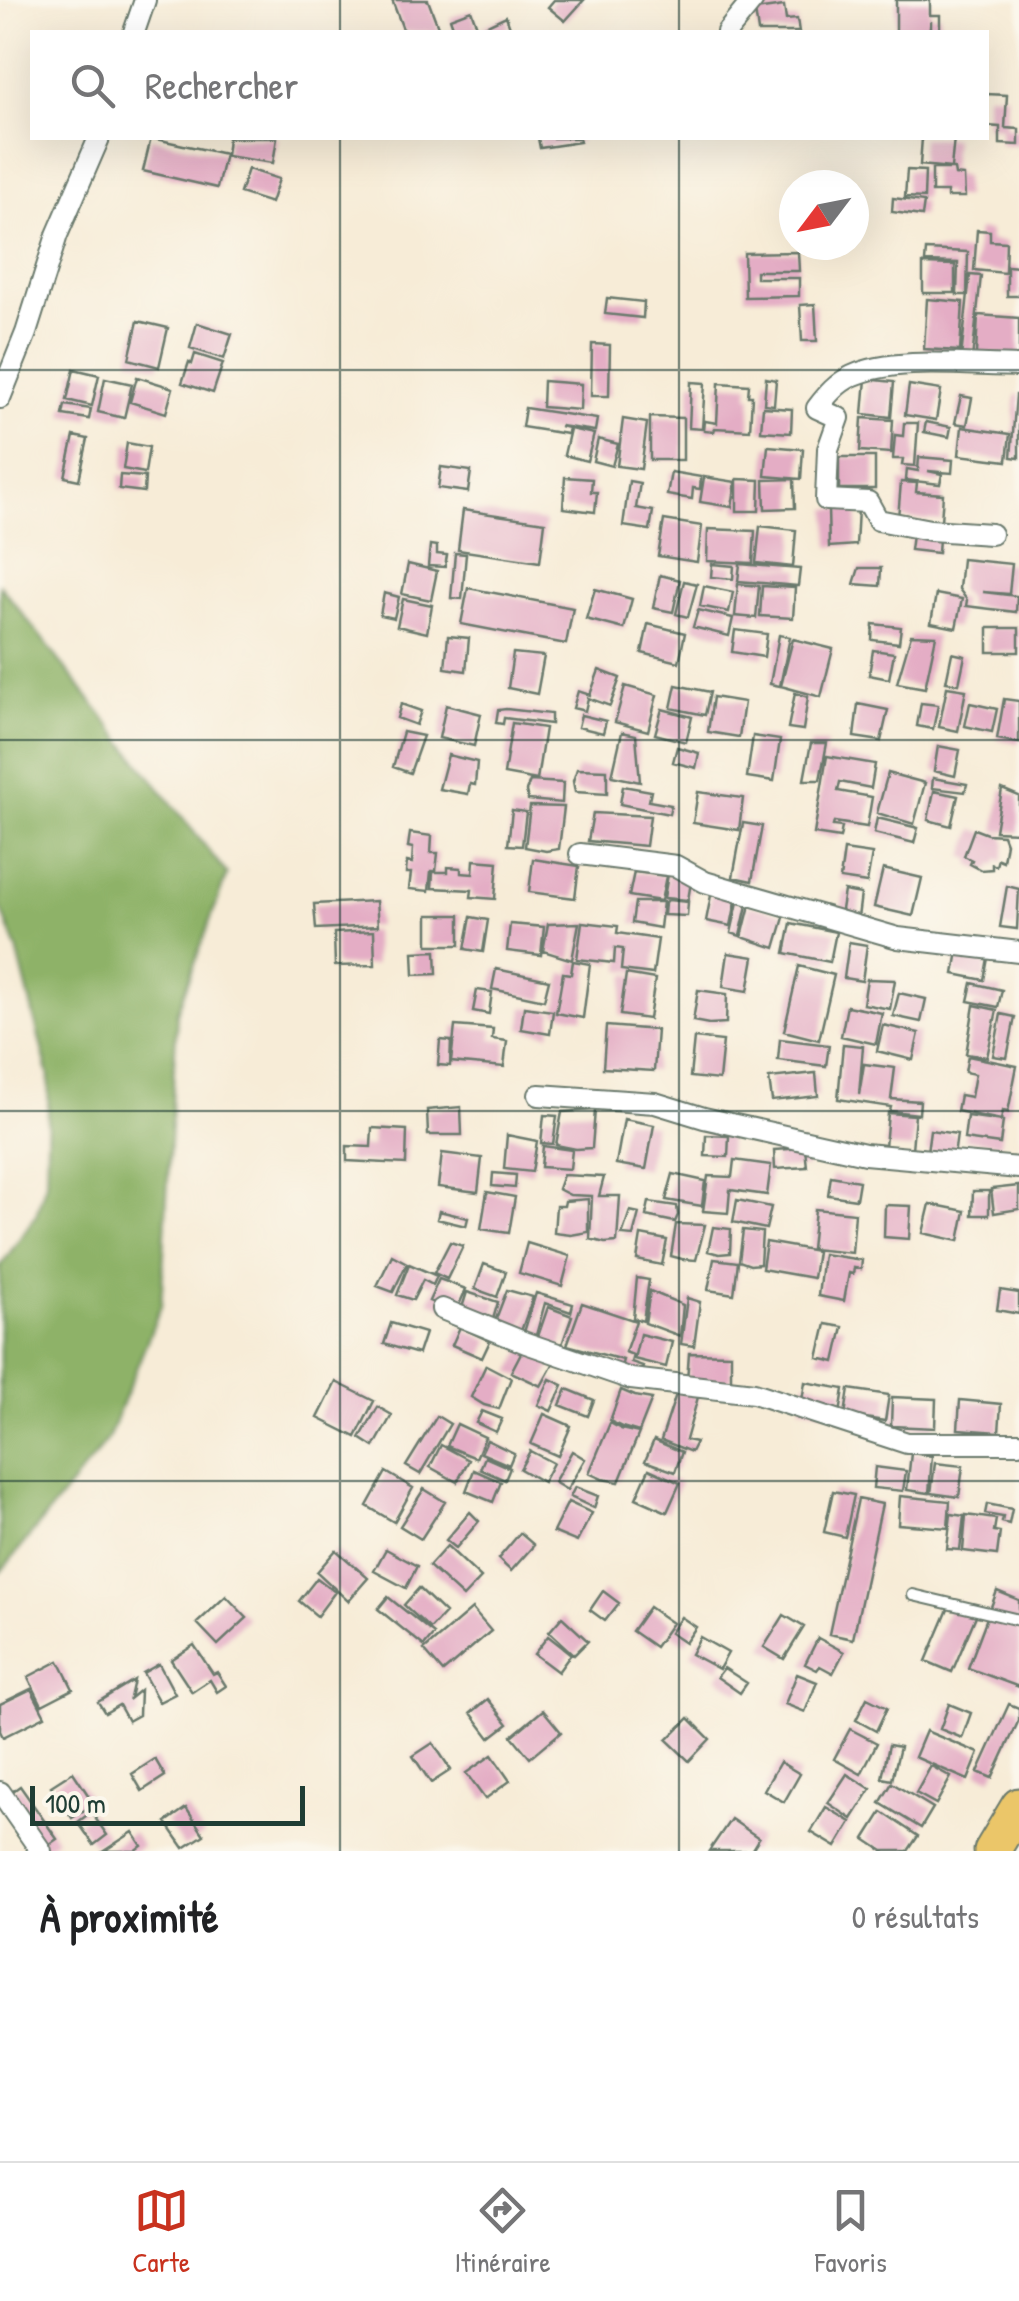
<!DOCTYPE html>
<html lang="fr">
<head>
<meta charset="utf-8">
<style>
	body { margin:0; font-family:"Patrick Hand",sans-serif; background:#f6f6f6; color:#202124 }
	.compass { position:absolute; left:779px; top:170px; width:90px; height:90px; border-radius:50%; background:#fff; box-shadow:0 10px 40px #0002; rotate:238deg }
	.scale { position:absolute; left:30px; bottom:25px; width:275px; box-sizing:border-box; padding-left:10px; border:5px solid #1f3d34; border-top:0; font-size:28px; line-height:35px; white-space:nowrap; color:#1f3d34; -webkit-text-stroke:8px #fbf7ec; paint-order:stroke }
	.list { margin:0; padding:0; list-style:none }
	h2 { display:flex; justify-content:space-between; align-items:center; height:130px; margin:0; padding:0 40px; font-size:42px }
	h2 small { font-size:32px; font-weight:400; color:#757577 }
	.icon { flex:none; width:55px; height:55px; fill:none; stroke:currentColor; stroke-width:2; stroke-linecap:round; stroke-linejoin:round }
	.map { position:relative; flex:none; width:1019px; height:1851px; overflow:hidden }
	.search { position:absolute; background:#fff; box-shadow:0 10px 40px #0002; left:30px; right:30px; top:30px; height:110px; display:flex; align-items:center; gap:25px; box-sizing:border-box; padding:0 35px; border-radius:0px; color:#757577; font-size:38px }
	.sheet { height:310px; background:#fff }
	nav { display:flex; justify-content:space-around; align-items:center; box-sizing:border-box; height:140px; border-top:2px solid #e0e0e0; background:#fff; font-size:28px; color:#757577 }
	nav a { display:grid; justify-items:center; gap:5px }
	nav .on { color:#c8321e }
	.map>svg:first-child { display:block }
	.forest { fill:#8eb267; stroke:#56784e; stroke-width:2.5 }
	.building { fill:#e4adc5 }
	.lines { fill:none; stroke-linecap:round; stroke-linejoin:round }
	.lane-casing { stroke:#6b7a6d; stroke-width:14 }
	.street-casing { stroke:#6b7a6d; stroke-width:24 }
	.highway-casing { stroke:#6b7a6d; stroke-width:39 }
	.lane { stroke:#fff; stroke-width:10 }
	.street { stroke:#fff; stroke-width:20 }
	.highway { stroke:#ebc669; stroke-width:35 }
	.grid { fill:none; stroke:#1f3d34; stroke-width:2.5; stroke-opacity:0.55 }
</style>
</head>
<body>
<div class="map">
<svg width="1019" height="1851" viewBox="0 0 1019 1851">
	<rect width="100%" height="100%" fill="#fbf7ec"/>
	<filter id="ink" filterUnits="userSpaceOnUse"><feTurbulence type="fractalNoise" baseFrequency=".01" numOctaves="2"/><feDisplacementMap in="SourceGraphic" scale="20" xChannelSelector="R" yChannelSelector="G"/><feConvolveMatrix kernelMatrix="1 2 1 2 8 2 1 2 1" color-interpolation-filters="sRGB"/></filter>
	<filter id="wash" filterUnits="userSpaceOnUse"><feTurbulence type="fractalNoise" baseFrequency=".0048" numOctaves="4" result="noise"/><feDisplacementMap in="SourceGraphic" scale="40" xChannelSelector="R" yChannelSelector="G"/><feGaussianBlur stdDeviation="2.25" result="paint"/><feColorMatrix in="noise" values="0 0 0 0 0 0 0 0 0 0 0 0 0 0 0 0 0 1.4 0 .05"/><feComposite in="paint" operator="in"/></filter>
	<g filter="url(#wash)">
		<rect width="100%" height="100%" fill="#f7ecd7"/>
		<path class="forest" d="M0 585 227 874 177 1012 161 1306 108 1439 0 1573V1267L36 1215 46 1182 49 1077 17 949 0 905Z"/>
		<g id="blocks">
			<path class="building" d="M392 0H428L440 32H404Z
				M554 0H584L565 21 548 7Z
				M896 0H930V15H940V32H931V20L929 32H896Z
				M784 6 786 20 797 19 799 32H758L755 10Z
				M471 10 479 32H455L450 18Z
				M506 16 510 27 499 32H486L483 27Z
				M986 94 1007 95 1005 128 1019 129V145L1000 144V127L986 126Z
				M151 138 225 154 217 188 143 171Z
				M228 138H277L273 163 226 156Z
				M538 138H579L580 142 540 148Z
				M922 138H954L951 168 920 165Z
				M248 169 279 179 271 203 240 193Z
				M932 169H954L955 175 964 176 965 197H947V192H932Z
				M907 170 925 171 924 198 905 197Z
				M893 198 924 202 922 216 892 212Z
				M977 230 990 231V241L1006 242 1005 273 974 270Z
				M926 250 968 252 967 295H957L958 263 925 262Z
				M798 252 799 271H756V278H799V296L745 297 744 253Z
				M923 264 955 265V293H923Z
				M1007 266 1019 267V296H1007Z
				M970 275 981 276 972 359 961 358Z
				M607 298 644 302 643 318 605 314Z
				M927 299 963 302 960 351 924 349Z
				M815 304 817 341H802L800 305Z
				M978 315 1019 318V356L976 354Z
				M138 321 168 328 159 367 129 359Z
				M197 323 232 334 224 359 190 348Z
				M592 344 610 345 609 396H591Z
				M195 354 223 363 213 393 182 383 189 362 192 364Z
				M74 369 99 375 92 406 67 400Z
				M137 377 173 388 166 413 130 402Z
				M105 378 132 384 124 418 98 412Z
				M766 378 776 380 774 405 764 404Z
				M866 379 894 382 891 417 863 414Z
				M543 381 581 384 580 410 542 407Z
				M691 382 705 383 702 429 689 428Z
				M719 383 749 385 748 396H752L750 430 715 428 714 432 704 431 705 421 717 423Z
				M909 385 941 390 936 420 905 415Z
				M1016 395H1019V458L1011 457Z
				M961 396 972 398 967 425 955 423Z
				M65 405 91 409 89 419 63 415Z
				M763 407 792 409 791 433 761 431Z
				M525 408 597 419 595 431 560 426 568 428 567 434 522 427Z
				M650 417 683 418V460H650Z
				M862 418 893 420 891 453 860 451Z
				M623 419 647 423 641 469 617 466Z
				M926 422 951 427 949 437 924 432Z
				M904 423H918L915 466 902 465 903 459H893L895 435 903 436Z
				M962 427 1010 434 1007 461 959 455Z
				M570 429 594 434 587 461 564 455Z
				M74 436 88 439 79 480 65 477Z
				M598 439 618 444 612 466 593 461Z
				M127 443 149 447 145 473 123 469Z
				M768 446 803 449 801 479 765 476Z
				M839 457H875V489H839Z
				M919 457 953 460 952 473 928 471 942 474 940 484 906 480 907 469 918 471Z
				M441 467 471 471 468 492 438 488Z
				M671 472 701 477 700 489 693 488 692 499 667 495Z
				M120 475 145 477 144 492 119 489Z
				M565 477 592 479 591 492H597L595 512 563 508Z
				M704 477 736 482 732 507 700 502Z
				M737 479 760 480 759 511H737Z
				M794 479 795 508 765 509 764 480Z
				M629 481 640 483 636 508 653 511 650 530 623 526Z
				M901 482 917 483 916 492 943 494 941 521 898 518Z
				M828 509H858L856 545 829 547Z
				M463 510 545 522 540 562 458 550Z
				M664 520 702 526 697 562 658 556Z
				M760 526 796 530 793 567 756 563Z
				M708 529 755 531 753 563 707 561Z
				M912 535 939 538 938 553 910 550Z
				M430 545 437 546V554L447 555 445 567 428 566Z
				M455 553 466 554 462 599 451 598Z
				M962 559 1012 564 1009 594 983 592 1017 596 1016 612 966 606 967 600 959 589Z
				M408 564 437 571 431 600 402 594Z
				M712 564 734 566 733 579 711 577Z
				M740 564 800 569 798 586 738 581Z
				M859 568H881L880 586 854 584Z
				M660 575 680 580 673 612 653 608Z
				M684 581 697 584 688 617 676 614Z
				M738 584 759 586 756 618 735 616Z
				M704 586 733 592 729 612 700 606Z
				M762 586 795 588 793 618 760 616Z
				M468 588 573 608 566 644 461 624Z
				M595 589 632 599 624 629 586 619Z
				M384 593 399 597 394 618 380 615Z
				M936 594 962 599 956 628 931 623Z
				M403 599 432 605 427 633 397 626Z
				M698 610 733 618 729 636 693 627Z
				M648 624 685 633 679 662 642 653Z
				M873 624 901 627 899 643 872 640Z
				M988 628H1019V652H988Z
				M735 630 767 634 764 657 732 652Z
				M779 635 790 637 780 686 770 684Z
				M911 635 936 636 925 688 897 683Z
				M448 636 469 638 466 671 445 668Z
				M793 639 833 649 821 697 781 686Z
				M873 650 894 653 889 679 869 675Z
				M513 653 544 656 537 694 508 688Z
				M952 653 965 656 959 684 946 682Z
				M599 670 620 678 610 706 588 698 585 711 573 708 578 691 590 695Z
				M676 685 710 692 705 715 671 708Z
				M625 686 657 695 648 731 615 722Z
				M947 687 966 690 958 731 939 727Z
				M795 693 808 697 803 730 788 728Z
				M713 697 744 702 739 737 708 732Z
				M1004 699 1019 701V743L997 739Z
				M921 703 938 705 933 729 917 726Z
				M970 703 997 709 992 732 965 726Z
				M401 704 421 711 416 725 397 718Z
				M858 704 888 710 881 741 854 737Z
				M446 705 481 714 474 746 439 738Z
				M506 709 551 714V724L504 718 503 724 496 723 498 710Z
				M662 709 692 717 686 742 655 734Z
				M581 715 606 721 603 733 578 727Z
				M512 723 545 728 537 780 504 774Z
				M403 732 423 736 410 773 393 767Z
				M622 732 636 735 640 782 612 776Z
				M753 736 780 740 774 781 747 777Z
				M811 743H827L820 780H804Z
				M938 746 960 750 955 776 934 771Z
				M677 747 699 753 696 768 673 762Z
				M448 755 477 762 475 785 470 784 468 794 439 789Z
				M827 756 875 764 871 788 840 782 838 791 872 797 867 827 834 822 833 826 842 827 840 838 814 834Z
				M577 769 607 770V794L575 792 573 781Z
				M888 773 925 783 914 824 877 813Z
				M933 778 967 784 965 792 932 788Z
				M530 781 563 783 562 803 528 800 526 791Z
				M623 786 651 791 649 801 671 805 669 814 620 804Z
				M1002 789 1019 796V832L995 831Z
				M934 791 958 796 951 826 928 820Z
				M698 792 743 798 739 830 693 823Z
				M530 806 564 807 559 849 546 851 525 847Z
				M512 810 526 812 522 846 508 845Z
				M593 813 650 816 646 846 588 841Z
				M877 818 918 828 914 843 874 833Z
				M743 823 762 826 752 881 733 877Z
				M974 829 987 834 1003 835 1006 843 1003 861 998 859 996 866 992 864V869L981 870 970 864 972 860 964 856Z
				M410 833 432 836 431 853H438L436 871H431L429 891 409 889 411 873H406L407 862 412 863 413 848 408 847Z
				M844 850 872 854 867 883 840 879Z
				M533 859 579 866 575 898 529 892Z
				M474 860 498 862 495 899 471 897 472 890 432 888 433 872H448V867L461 868V873L473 874Z
				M883 869 922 878 913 916 874 907Z
				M634 872 666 876 661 901 629 896Z
				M668 874 692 876 688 900 664 898Z
				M1007 886 1019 889 1017 929 1000 927Z
				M712 890 737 896 731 926 706 921Z
				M844 891 861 894 858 918 840 916Z
				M668 900 688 902 687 916 664 915 665 902Z
				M376 901 378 926 316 929 314 904Z
				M635 902H663L660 928 632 923Z
				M738 902 747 905 740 936 731 933Z
				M750 905 785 914 775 948 742 937Z
				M428 915H460V945H428Z
				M471 917 488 920 483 952 465 949Z
				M582 922 618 926 617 933 658 939 653 974 621 970 623 949 615 948 614 963 577 959Z
				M579 923 572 960 543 951 548 924Z
				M791 923 836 932 830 962 785 953Z
				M510 924 544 927 541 955 507 951Z
				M374 931 375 965 335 966 334 933Z
				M849 942 867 945 862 981 844 978Z
				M436 951 437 974 414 975 413 952Z
				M958 951 988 958 984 980 954 974Z
				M728 953 754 957 748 991 723 987Z
				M573 961 590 964 583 1018 556 1013 563 973 571 974Z
				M799 966 834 975 819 1040 784 1031Z
				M496 969 549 980 544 1000 492 989Z
				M626 974 655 979 649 1019 620 1015Z
				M867 979 895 980 890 1009 863 1004Z
				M972 983 1002 990 998 1007 968 1001Z
				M477 990 492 992 489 1014 473 1011Z
				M698 990 727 994 726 1023 709 1024 693 1021Z
				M899 993 926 999 921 1022 893 1016Z
				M974 1005 997 1010 987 1057 966 1054Z
				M847 1006 882 1013 876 1044 841 1036Z
				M524 1007 553 1011 550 1034 521 1029Z
				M1001 1014 1015 1017 1007 1058 993 1056Z
				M883 1025 919 1033 913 1060 877 1051Z
				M455 1026 493 1029 492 1039 507 1041 504 1067 451 1062Z
				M606 1026 657 1030 654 1071 603 1068Z
				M694 1038 723 1041 719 1080 690 1077Z
				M780 1039 829 1045 826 1066 778 1060Z
				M440 1040 451 1041 450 1066 438 1065Z
				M843 1044 863 1046 859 1095 864 1064 895 1068 891 1099 920 1101 919 1114 890 1111 891 1107 838 1099Z
				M968 1056 1017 1066 1008 1112 1003 1111 1001 1120 957 1111 960 1095 971 1097 975 1074 965 1072Z
				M816 1073 818 1096 772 1101 769 1078Z
				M461 1107 462 1135H428L427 1110Z
				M595 1110 592 1148 576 1149 556 1145 562 1112Z
				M888 1113 915 1115 912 1149 885 1147Z
				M544 1115 557 1116 553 1144 541 1143Z
				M967 1116 1003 1121 1000 1144 964 1139Z
				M624 1119 654 1125 646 1169 616 1164Z
				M372 1128 407 1130 406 1164 347 1161V1146L371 1147Z
				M930 1130 957 1134 954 1156 927 1152Z
				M507 1135 537 1141 532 1172 504 1169Z
				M706 1135 729 1136 728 1157 705 1156Z
				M543 1146 572 1150 570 1169 541 1167Z
				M805 1148 807 1167 775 1169 774 1150Z
				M442 1153 482 1158 478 1192 438 1187Z
				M734 1160 771 1165 767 1195 730 1190 728 1213 703 1211 708 1176 732 1177Z
				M493 1173 516 1175 515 1188 492 1186Z
				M673 1174 705 1181 702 1206 666 1200Z
				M563 1175 604 1177 599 1196H620L617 1242 605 1243 590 1239 592 1196 570 1195 558 1189Z
				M831 1176 859 1181 856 1199 828 1195Z
				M1019 1186V1209L994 1213 991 1189Z
				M973 1191H989V1215H972Z
				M487 1192 515 1197 509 1233 481 1229Z
				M588 1199V1232L571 1235 554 1233 556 1206H564L565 1201Z
				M737 1200 771 1207 766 1229 733 1222Z
				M649 1202 677 1206 678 1215 675 1222 646 1216Z
				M930 1204 965 1211 959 1241 923 1233Z
				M885 1205 911 1206 909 1239 884 1237Z
				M815 1209 855 1213 852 1253 811 1249Z
				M439 1211 468 1218 466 1226 437 1219Z
				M630 1211 639 1213 633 1236 622 1235Z
				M676 1224 705 1225 696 1260 682 1259 671 1256Z
				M713 1227 731 1229 730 1253 719 1254 708 1251Z
				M743 1230 762 1232 760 1264 750 1265 739 1261Z
				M641 1235 667 1240 662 1265 637 1260Z
				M450 1242 463 1246 447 1279 434 1273Z
				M766 1242 817 1251 813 1278 762 1269Z
				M527 1243 570 1256 562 1286 519 1273Z
				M823 1254 862 1260 861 1269 854 1268 853 1274 849 1273 844 1301 818 1296Z
				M392 1255 407 1263 393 1292 377 1286Z
				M714 1259 738 1262 734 1294 708 1290Z
				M409 1264 437 1276 433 1285 423 1280 413 1300 397 1295Z
				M484 1264 506 1272 497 1297 475 1289Z
				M637 1278 649 1280 643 1321 633 1318Z
				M439 1279 466 1289 456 1312 429 1301Z
				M507 1290 533 1297 520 1334 494 1324Z
				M1000 1290 1019 1293V1314L997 1310Z
				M650 1291 683 1305 680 1336 645 1323Z
				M467 1292 498 1302 491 1326 460 1314Z
				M536 1293 573 1304 571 1312 545 1303 534 1342 522 1339Z
				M687 1298 700 1302 694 1346 681 1344Z
				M582 1303 636 1321 625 1352 633 1355 631 1362 643 1366 640 1378 620 1371 623 1360 567 1345Z
				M548 1307 572 1316 560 1350 536 1342Z
				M391 1323 425 1333 418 1354 384 1344Z
				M826 1324 843 1327 835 1362 818 1358Z
				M460 1327 490 1341 482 1358 452 1345Z
				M640 1334 672 1342 666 1367 634 1359Z
				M524 1347 556 1359 541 1386 511 1372Z
				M689 1353 731 1354V1380L687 1381Z
				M486 1365 511 1378 499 1409 484 1405 471 1397Z
				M550 1379 563 1385 551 1411 538 1405Z
				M336 1382 374 1401 356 1437 318 1418Z
				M805 1382 844 1389 840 1414 801 1407Z
				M567 1389 594 1400 588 1416 560 1405Z
				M849 1389 889 1395 885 1421 845 1415Z
				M621 1390 635 1396 652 1399 639 1432 622 1427 610 1421Z
				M677 1391 698 1397 686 1440 696 1442 691 1452 661 1440Z
				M892 1397 936 1399 935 1428 891 1426Z
				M960 1400 1001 1404 999 1432 958 1429Z
				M378 1407 392 1415 374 1447 360 1438Z
				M482 1411 502 1419 496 1432 476 1423Z
				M544 1414 571 1426 558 1456 531 1444Z
				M437 1416 450 1424 420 1474 406 1466Z
				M610 1423 621 1429 639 1433 619 1482 602 1479 589 1473Z
				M457 1424 485 1437 476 1458 447 1446Z
				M487 1440 514 1453 509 1465 481 1453Z
				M654 1440 682 1452 675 1472 645 1461Z
				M441 1445 469 1460 457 1482 430 1467Z
				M530 1451 553 1463 543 1482 520 1469Z
				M572 1451 585 1459 567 1490 554 1482Z
				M911 1453 932 1456 929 1493 907 1490Z
				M485 1457 510 1468 505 1480 480 1469Z
				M935 1463 963 1466 959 1497 931 1493Z
				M875 1467 906 1471 903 1491 873 1488Z
				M649 1469 680 1483 667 1512 636 1498Z
				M474 1470 501 1482 493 1502 466 1491Z
				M386 1472 413 1488 394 1522 367 1506Z
				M575 1487 598 1496 594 1508 570 1497Z
				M424 1489 445 1502 421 1539 400 1526Z
				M833 1491 854 1495 845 1537 824 1532Z
				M900 1496 950 1501 948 1528 898 1524Z
				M858 1499 882 1504 853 1639 829 1634Z
				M568 1502 592 1513 577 1542 553 1532Z
				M987 1504 1012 1509 1009 1524 1002 1522 1003 1517 985 1514Z
				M470 1512 479 1521 456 1548 446 1540Z
				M951 1514 964 1516 960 1550 947 1549Z
				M966 1515 996 1519 994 1531 1000 1532 997 1555 963 1551Z
				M520 1533 534 1545 511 1571 498 1559Z
				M447 1546 481 1578 463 1597 429 1566Z
				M386 1549 417 1566 406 1588 374 1571Z
				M336 1550 368 1578 348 1601 317 1572Z
				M317 1578 335 1592 317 1616 299 1601Z
				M419 1588 445 1613 430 1629 404 1605Z
				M603 1591 619 1603 605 1621 590 1610Z
				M997 1591 1019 1600V1687L968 1668Z
				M226 1596 247 1618 218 1645 197 1623Z
				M388 1597 434 1634 424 1646 378 1609Z
				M952 1600 978 1611 952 1672 926 1661Z
				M649 1607 672 1623 655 1647 632 1631Z
				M472 1609 491 1631 443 1672 424 1650Z
				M784 1615 804 1627 784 1659 764 1647Z
				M562 1617 588 1641 574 1655 549 1632Z
				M681 1617 696 1627 685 1643 670 1633Z
				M548 1636 571 1654 558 1672 534 1654Z
				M700 1637 728 1653 719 1669 691 1654Z
				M818 1638 844 1652 833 1673 820 1666 817 1670 805 1664Z
				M194 1645 213 1674 217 1672 226 1686 217 1692 210 1680 192 1692 171 1660Z
				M59 1661 73 1689 42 1705 28 1677Z
				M159 1664 175 1694 159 1702 143 1673Z
				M724 1668 747 1683 740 1693 717 1677Z
				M797 1674 817 1682 805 1712 785 1704Z
				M134 1680 130 1698 140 1690 139 1715 128 1721 119 1705 105 1713 98 1702Z
				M31 1689 45 1716 3 1737 0 1731V1704Z
				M867 1698 887 1708 876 1731 856 1720Z
				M488 1699 508 1724 490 1738 471 1713Z
				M949 1704 971 1713 962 1738 940 1729Z
				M1009 1704 1019 1708V1720L992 1778 978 1772Z
				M543 1710 561 1732 530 1758 512 1736Z
				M689 1718 710 1739 689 1761 667 1740Z
				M850 1729 877 1743 861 1774 834 1759Z
				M926 1731 979 1753 968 1780 915 1757Z
				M433 1743 451 1770 431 1783 413 1756Z
				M889 1745 900 1747 892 1780 882 1778Z
				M492 1755 510 1781 485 1799 466 1773Z
				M155 1759 165 1776 142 1791 132 1774Z
				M780 1762 800 1774 784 1802 764 1790Z
				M931 1766 951 1777 936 1804 916 1793Z
				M73 1772 94 1804 72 1818 51 1786Z
				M847 1774 871 1789 852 1819 828 1803Z
				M892 1783 933 1808 921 1828 880 1803Z
				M20 1786 57 1839 40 1851 2 1799Z
				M826 1807 851 1822 836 1847 811 1832Z
				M186 1808 204 1835 184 1848 166 1822Z
				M91 1812 107 1835 94 1845 78 1822Z
				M882 1812 918 1836 908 1851H883L865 1839Z
				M731 1819 759 1838 751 1851H709Z
				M133 1832 142 1846 135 1851H104Z"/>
		</g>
	</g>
	<g filter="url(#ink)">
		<use href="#blocks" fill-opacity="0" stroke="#6b7a6d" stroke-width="2.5"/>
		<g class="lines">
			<g class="lane-casing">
				<path id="lane" d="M913 1595 1019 1620"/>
			</g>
			<g class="street-casing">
				<path id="street" d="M134 32 145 0
					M727 32 753 0
					M0 398 26 333 57 235 99 138
					M991 534 930 530 878 520 868 502 826 500 828 449 839 418 817 408C827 395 837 383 852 376 895 356 971 366 1019 366
					M580 854 676 866 705 882 898 938 1019 952
					M539 1095 655 1103 704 1118 865 1154 1019 1168
					M442 1309 526 1343 631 1379 754 1393 907 1443H1019
					M0 1792 41 1851"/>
			</g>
			<g class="highway-casing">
				<path id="highway" d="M992 1851 1019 1806"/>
			</g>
			<use href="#lane" class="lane"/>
			<use href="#street" class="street"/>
			<use href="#highway" class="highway"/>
		</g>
	</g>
	<path class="grid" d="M340 0V32M679 0V32M340 138V1851M679 138V1851M0 370H1019M0 740H1019M0 1111H1019M0 1481H1019"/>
</svg>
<svg class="compass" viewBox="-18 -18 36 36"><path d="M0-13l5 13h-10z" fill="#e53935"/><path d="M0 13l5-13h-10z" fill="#757577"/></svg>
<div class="scale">100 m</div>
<div class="search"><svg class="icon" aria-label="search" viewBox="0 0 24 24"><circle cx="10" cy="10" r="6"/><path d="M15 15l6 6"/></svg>Rechercher</div>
</div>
<section class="sheet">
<h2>À proximité<small>0 résultats</small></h2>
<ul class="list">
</ul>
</section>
<nav>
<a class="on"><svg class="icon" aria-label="map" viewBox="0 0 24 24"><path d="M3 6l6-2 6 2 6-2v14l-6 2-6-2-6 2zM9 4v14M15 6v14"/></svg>Carte</a>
<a><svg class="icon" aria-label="directions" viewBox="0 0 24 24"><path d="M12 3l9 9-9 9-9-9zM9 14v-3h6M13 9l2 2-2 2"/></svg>Itinéraire</a>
<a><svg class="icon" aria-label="saved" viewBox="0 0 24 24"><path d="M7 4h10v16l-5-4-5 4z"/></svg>Favoris</a>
</nav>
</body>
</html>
